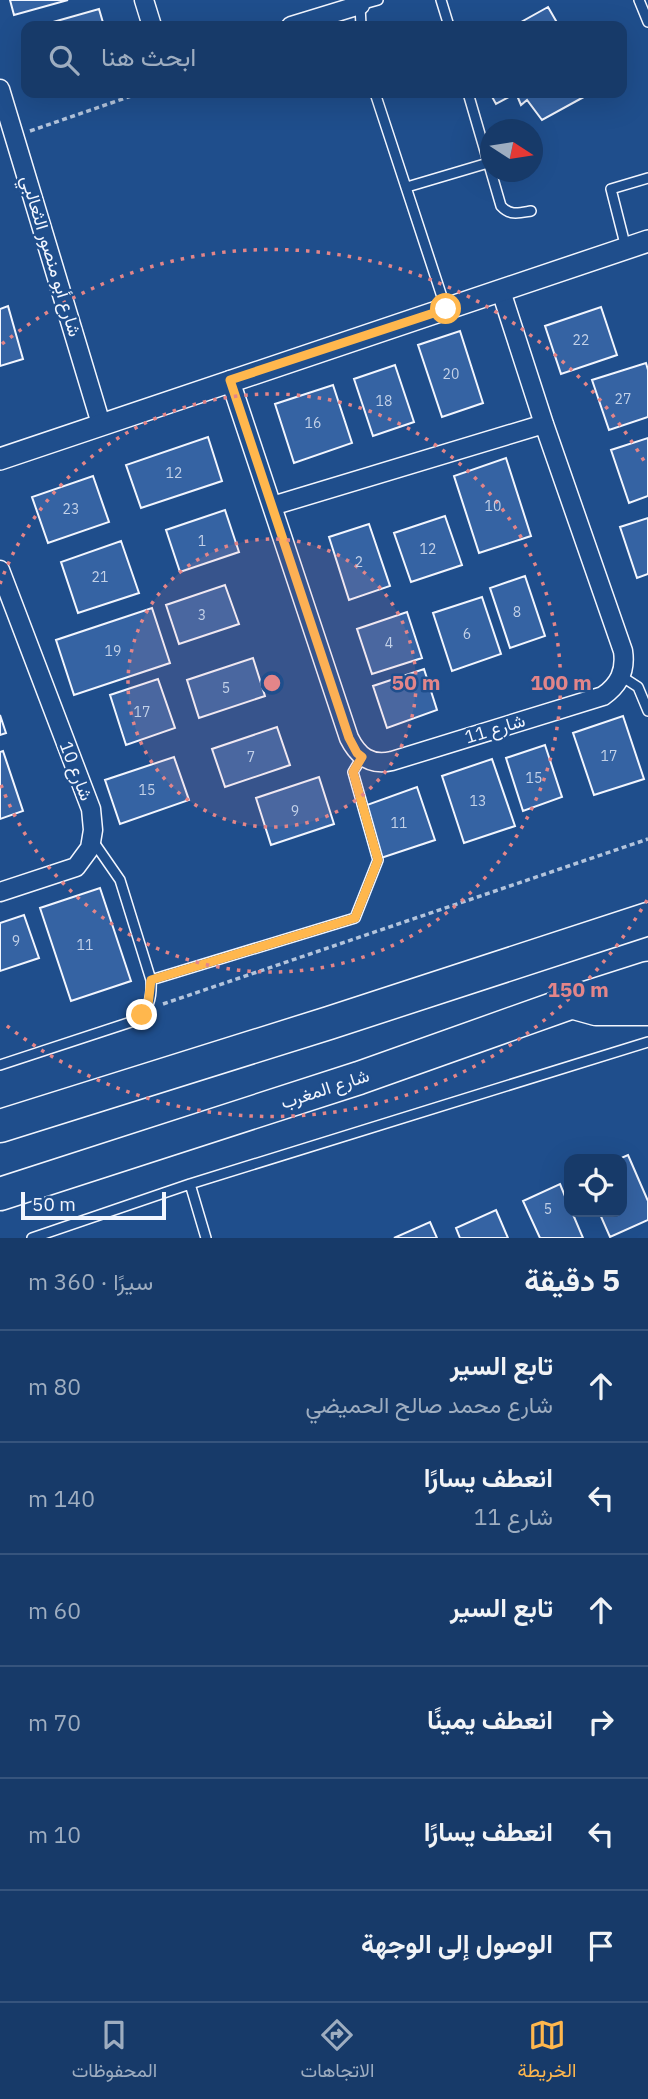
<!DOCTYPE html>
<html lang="ar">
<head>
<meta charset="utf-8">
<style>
	body { margin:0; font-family:"IBM Plex Sans",Vazirmatn,sans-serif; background:#244571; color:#f1f3f6; direction:rtl }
	.controls { position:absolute; right:21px; bottom:21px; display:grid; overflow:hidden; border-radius:14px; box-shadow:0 7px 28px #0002 }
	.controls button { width:63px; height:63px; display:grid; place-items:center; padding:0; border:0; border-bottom:2px solid #36547d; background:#173a69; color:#f1f3f6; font:35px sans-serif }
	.compass { position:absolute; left:480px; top:119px; width:63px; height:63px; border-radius:50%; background:#173a69; box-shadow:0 7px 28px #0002; rotate:102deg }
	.scale { position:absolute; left:21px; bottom:18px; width:145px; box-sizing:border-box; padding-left:7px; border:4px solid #f2f6ff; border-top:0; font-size:19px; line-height:24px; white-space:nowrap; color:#f2f6ff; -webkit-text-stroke:5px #1f4e8c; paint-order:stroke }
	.stop { position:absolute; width:21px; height:21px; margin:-16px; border:5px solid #ffb74d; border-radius:50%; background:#fff }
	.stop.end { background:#ffb74d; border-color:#fff; box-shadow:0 2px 7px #0008 }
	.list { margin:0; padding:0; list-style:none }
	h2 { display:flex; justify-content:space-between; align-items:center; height:91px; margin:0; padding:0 28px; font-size:30px }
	h2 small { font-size:23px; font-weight:400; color:#9eadc0 }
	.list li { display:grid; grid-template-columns:46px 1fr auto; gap:21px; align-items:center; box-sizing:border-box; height:112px; padding:0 28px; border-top:2px solid #36547d }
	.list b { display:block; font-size:26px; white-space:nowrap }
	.list p { margin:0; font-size:23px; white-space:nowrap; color:#9eadc0 }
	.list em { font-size:23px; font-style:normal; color:#9eadc0 }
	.icon { flex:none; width:38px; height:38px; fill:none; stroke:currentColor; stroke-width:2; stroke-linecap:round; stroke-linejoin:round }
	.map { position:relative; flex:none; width:648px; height:1238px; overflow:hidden; direction:ltr }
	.search { position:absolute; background:#173a69; box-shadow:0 7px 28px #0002; left:21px; right:21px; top:21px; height:77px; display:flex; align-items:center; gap:18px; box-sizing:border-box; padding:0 24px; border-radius:14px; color:#9eadc0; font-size:26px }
	.sheet { height:763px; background:#173a69 }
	nav { display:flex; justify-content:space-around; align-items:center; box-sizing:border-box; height:98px; border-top:2px solid #36547d; background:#173a69; font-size:19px; color:#9eadc0 }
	nav a { display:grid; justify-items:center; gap:4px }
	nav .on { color:#ffb74d }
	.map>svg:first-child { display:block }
	.building { fill:#3563a3; stroke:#f2f6ff; stroke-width:2 }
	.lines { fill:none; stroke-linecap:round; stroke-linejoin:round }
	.service-casing { stroke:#f2f6ff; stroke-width:12 }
	.minor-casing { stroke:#f2f6ff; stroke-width:21 }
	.tertiary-casing { stroke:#f2f6ff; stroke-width:24 }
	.motorway-casing { stroke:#f2f6ff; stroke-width:35 }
	.path { stroke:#b3c4dc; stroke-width:3.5; stroke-dasharray:5 3.5; stroke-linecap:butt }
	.service { stroke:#1f4e8c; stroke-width:9 }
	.minor { stroke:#1f4e8c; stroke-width:18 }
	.tertiary { stroke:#1f4e8c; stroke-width:21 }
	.motorway { stroke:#1f4e8c; stroke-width:32 }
	.route { stroke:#ffb74d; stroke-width:9 }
	.ring { fill:none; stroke:#e38589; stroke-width:3.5; stroke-dasharray:3.5 7 }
	.labels { text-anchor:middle; stroke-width:5; stroke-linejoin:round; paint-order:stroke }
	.number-label { font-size:14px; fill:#c3d1e8 }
	.street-label { font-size:18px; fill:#f2f6ff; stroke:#1f4e8c }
	.centre { fill:#e38589; stroke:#1f4e8c; stroke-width:3.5 }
	.ring-label { font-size:21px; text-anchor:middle; font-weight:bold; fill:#e38589; stroke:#1f4e8c; stroke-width:5; stroke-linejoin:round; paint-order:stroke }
</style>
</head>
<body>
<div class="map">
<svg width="648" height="1238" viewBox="0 0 648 1238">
	<rect width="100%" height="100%" fill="#1f4e8c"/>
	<path class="building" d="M10 0H68L14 15Z
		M548 7 559 26H514Z
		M99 9 104 26H39Z
		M490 93H591L542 120 527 100 521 105 516 93 496 104Z
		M8 306 23 359 0 366V309Z
		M601 307 617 355 561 374 545 326Z
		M460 331 483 403 442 417 418 345Z
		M646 363 648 370V417L609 430 592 380Z
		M395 365 414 422 373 436 354 379Z
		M333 385 352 443 294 463 275 404Z
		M208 437 222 481 141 508 126 465Z
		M648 438V496L629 503 611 450Z
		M506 458 531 536 479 553 454 476Z
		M93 476 109 522 48 543 32 497Z
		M225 510 239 552 180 572 166 530Z
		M445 516 462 565 411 582 394 533Z
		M648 518V574L637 578 620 527Z
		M369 524 390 586 349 600 329 537Z
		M121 541 139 593 78 613 61 562Z
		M525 576 545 636 510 648 490 588Z
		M225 585 239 624 179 644 166 605Z
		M482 597 501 654 452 671 433 613Z
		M152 608 170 663 74 695 56 640Z
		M407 612 422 658 372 674 357 629Z
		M253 658 265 696 199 718 187 680Z
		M424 669 437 710 387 728 373 686Z
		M158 679 175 728 126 745 110 695Z
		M0 715 6 733 0 735Z
		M623 716 644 779 594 795 573 733Z
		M277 727 290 765 225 787 212 749Z
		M545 745 562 797 523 811 506 758Z
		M3 751 23 811 0 819V752Z
		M174 757 189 800 120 824 105 780Z
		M492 759 515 826 464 843 442 776Z
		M319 777 334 824 271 845 256 798Z
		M417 787 435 840 381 858 364 806Z
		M100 888 131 981 71 1001 40 908Z
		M24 915 39 958 0 971V923Z
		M628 1155 648 1201V1220L610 1237 599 1212H622V1159H619Z
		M560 1184 569 1206V1212H572L583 1238H540L523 1201Z
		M496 1210 508 1238H460L456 1228Z
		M430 1222 437 1238H394Z"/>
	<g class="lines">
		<g class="service-casing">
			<path id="service" d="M441 0 449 26
				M639 0 648 22
				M361 26 360 5 378 0
				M375 93 446 309
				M468 93 501 206C510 216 519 213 531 211
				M407 187 488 163
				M626 248 611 189 648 178
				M621 676 638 687 648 711
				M151 980 355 918 378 860 353 772 362 757
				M0 1065 134 1021C149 1011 152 998 151 980L120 880 93 841
				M190 1184 206 1238
				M32 1238 190 1184 648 1042"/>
		</g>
		<g class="minor-casing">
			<path id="minor" d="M144 0 152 26
				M291 26 360 5V0
				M0 89 101 424
				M230 380 349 738C358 756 370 766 392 761L603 696C619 685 626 671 623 651L544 424 501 291
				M272 506 544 424
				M0 570 91 809 93 830 90 848 76 867 0 892"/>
		</g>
		<g class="tertiary-casing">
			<path id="tertiary" d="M0 459 648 241"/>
		</g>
		<g class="motorway-casing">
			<path id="motorway" d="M578 1004 596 1009H648
				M0 1126 329 1023 648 919
				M0 1194 359 1078 570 1003 648 978"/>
		</g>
		<path class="path" d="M30 131 140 93
			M163 1004 648 839"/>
		<use href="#service" class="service"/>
		<use href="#minor" class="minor"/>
		<use href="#tertiary" class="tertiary"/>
		<use href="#motorway" class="motorway"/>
	</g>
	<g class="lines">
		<path class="route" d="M142 1015 148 1005 151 980 355 918 378 860 353 772 362 757 357 753 349 738 230 380 446 309"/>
	</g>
	<circle cx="272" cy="683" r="144" fill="#e38589" fill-opacity=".12"/>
	<g class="ring">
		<circle cx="272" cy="683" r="144"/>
		<path d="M0 584A289 289 0 1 1 0 782"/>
		<path d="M647 900A433 433 0 0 1 2 1022M2 344A433 433 0 0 1 647 466"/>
	</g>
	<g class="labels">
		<g class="number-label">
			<text x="581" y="345">22</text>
			<text x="451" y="379">20</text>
			<text x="623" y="404">27</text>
			<text x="384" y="406">18</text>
			<text x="313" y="428">16</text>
			<text x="174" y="478">12</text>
			<text x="493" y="511">10</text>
			<text x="71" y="514">23</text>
			<text x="202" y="546">1</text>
			<text x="428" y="554">12</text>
			<text x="359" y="567">2</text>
			<text x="100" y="582">21</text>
			<text x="517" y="617">8</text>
			<text x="202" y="620">3</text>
			<text x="467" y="639">6</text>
			<text x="389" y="648">4</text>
			<text x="113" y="656">19</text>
			<text x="226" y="693">5</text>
			<text x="142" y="717">17</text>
			<text x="609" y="761">17</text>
			<text x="251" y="762">7</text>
			<text x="534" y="783">15</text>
			<text x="147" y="795">15</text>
			<text x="478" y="806">13</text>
			<text x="295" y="816">9</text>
			<text x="399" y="828">11</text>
			<text x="16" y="946">9</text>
			<text x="85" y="950">11</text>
			<text x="548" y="1214">5</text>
		</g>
		<g class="street-label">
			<text transform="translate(51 256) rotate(73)" y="6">شارع أبو منصور الثعالبي</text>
			<text transform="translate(495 729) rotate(-17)" y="6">شارع 11</text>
			<text transform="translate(76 771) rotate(69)" y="6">شارع 10</text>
			<text transform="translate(325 1089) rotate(-18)" y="6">شارع المغرب</text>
		</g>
	</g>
	<circle cx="272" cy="683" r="10" class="centre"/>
	<g class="ring-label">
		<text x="416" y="690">50 m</text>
		<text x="561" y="690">100 m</text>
		<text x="578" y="997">150 m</text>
	</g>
</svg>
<div class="controls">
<button><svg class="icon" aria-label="locate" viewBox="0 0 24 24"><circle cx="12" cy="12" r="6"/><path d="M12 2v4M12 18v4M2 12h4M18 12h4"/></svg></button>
</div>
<svg class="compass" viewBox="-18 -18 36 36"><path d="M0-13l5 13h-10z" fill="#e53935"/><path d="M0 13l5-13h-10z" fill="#9eadc0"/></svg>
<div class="scale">50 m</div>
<div class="stop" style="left:446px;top:309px"></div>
<div class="stop end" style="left:142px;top:1015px"></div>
<div class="search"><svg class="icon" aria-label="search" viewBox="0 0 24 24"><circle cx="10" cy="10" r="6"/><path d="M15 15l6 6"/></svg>ابحث هنا</div>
</div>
<section class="sheet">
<h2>5 دقيقة<small>سيرًا · 360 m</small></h2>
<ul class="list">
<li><svg class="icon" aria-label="ahead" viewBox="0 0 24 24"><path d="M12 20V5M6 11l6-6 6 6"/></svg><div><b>تابع السير</b><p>شارع محمد صالح الحميضي</p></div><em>80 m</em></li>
<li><svg class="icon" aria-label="left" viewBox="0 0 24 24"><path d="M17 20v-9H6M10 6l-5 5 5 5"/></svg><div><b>انعطف يسارًا</b><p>شارع 11</p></div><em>140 m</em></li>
<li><svg class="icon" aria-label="ahead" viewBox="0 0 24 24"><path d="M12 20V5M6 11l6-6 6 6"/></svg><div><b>تابع السير</b></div><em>60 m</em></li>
<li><svg class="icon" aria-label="right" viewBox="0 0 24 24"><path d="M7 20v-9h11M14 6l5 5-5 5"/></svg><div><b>انعطف يمينًا</b></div><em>70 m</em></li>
<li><svg class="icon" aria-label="left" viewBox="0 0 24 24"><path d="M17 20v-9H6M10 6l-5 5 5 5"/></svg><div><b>انعطف يسارًا</b></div><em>10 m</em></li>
<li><svg class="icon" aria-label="arrive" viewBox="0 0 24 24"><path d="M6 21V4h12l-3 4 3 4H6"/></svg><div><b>الوصول إلى الوجهة</b></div></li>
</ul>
</section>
<nav>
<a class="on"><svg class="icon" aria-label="map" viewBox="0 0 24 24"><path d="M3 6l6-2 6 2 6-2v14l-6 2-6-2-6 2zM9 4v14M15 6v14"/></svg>الخريطة</a>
<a><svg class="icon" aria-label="directions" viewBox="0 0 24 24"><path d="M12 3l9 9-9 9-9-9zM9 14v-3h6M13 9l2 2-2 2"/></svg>الاتجاهات</a>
<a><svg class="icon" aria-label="saved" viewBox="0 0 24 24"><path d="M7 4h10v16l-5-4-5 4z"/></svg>المحفوظات</a>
</nav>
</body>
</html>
